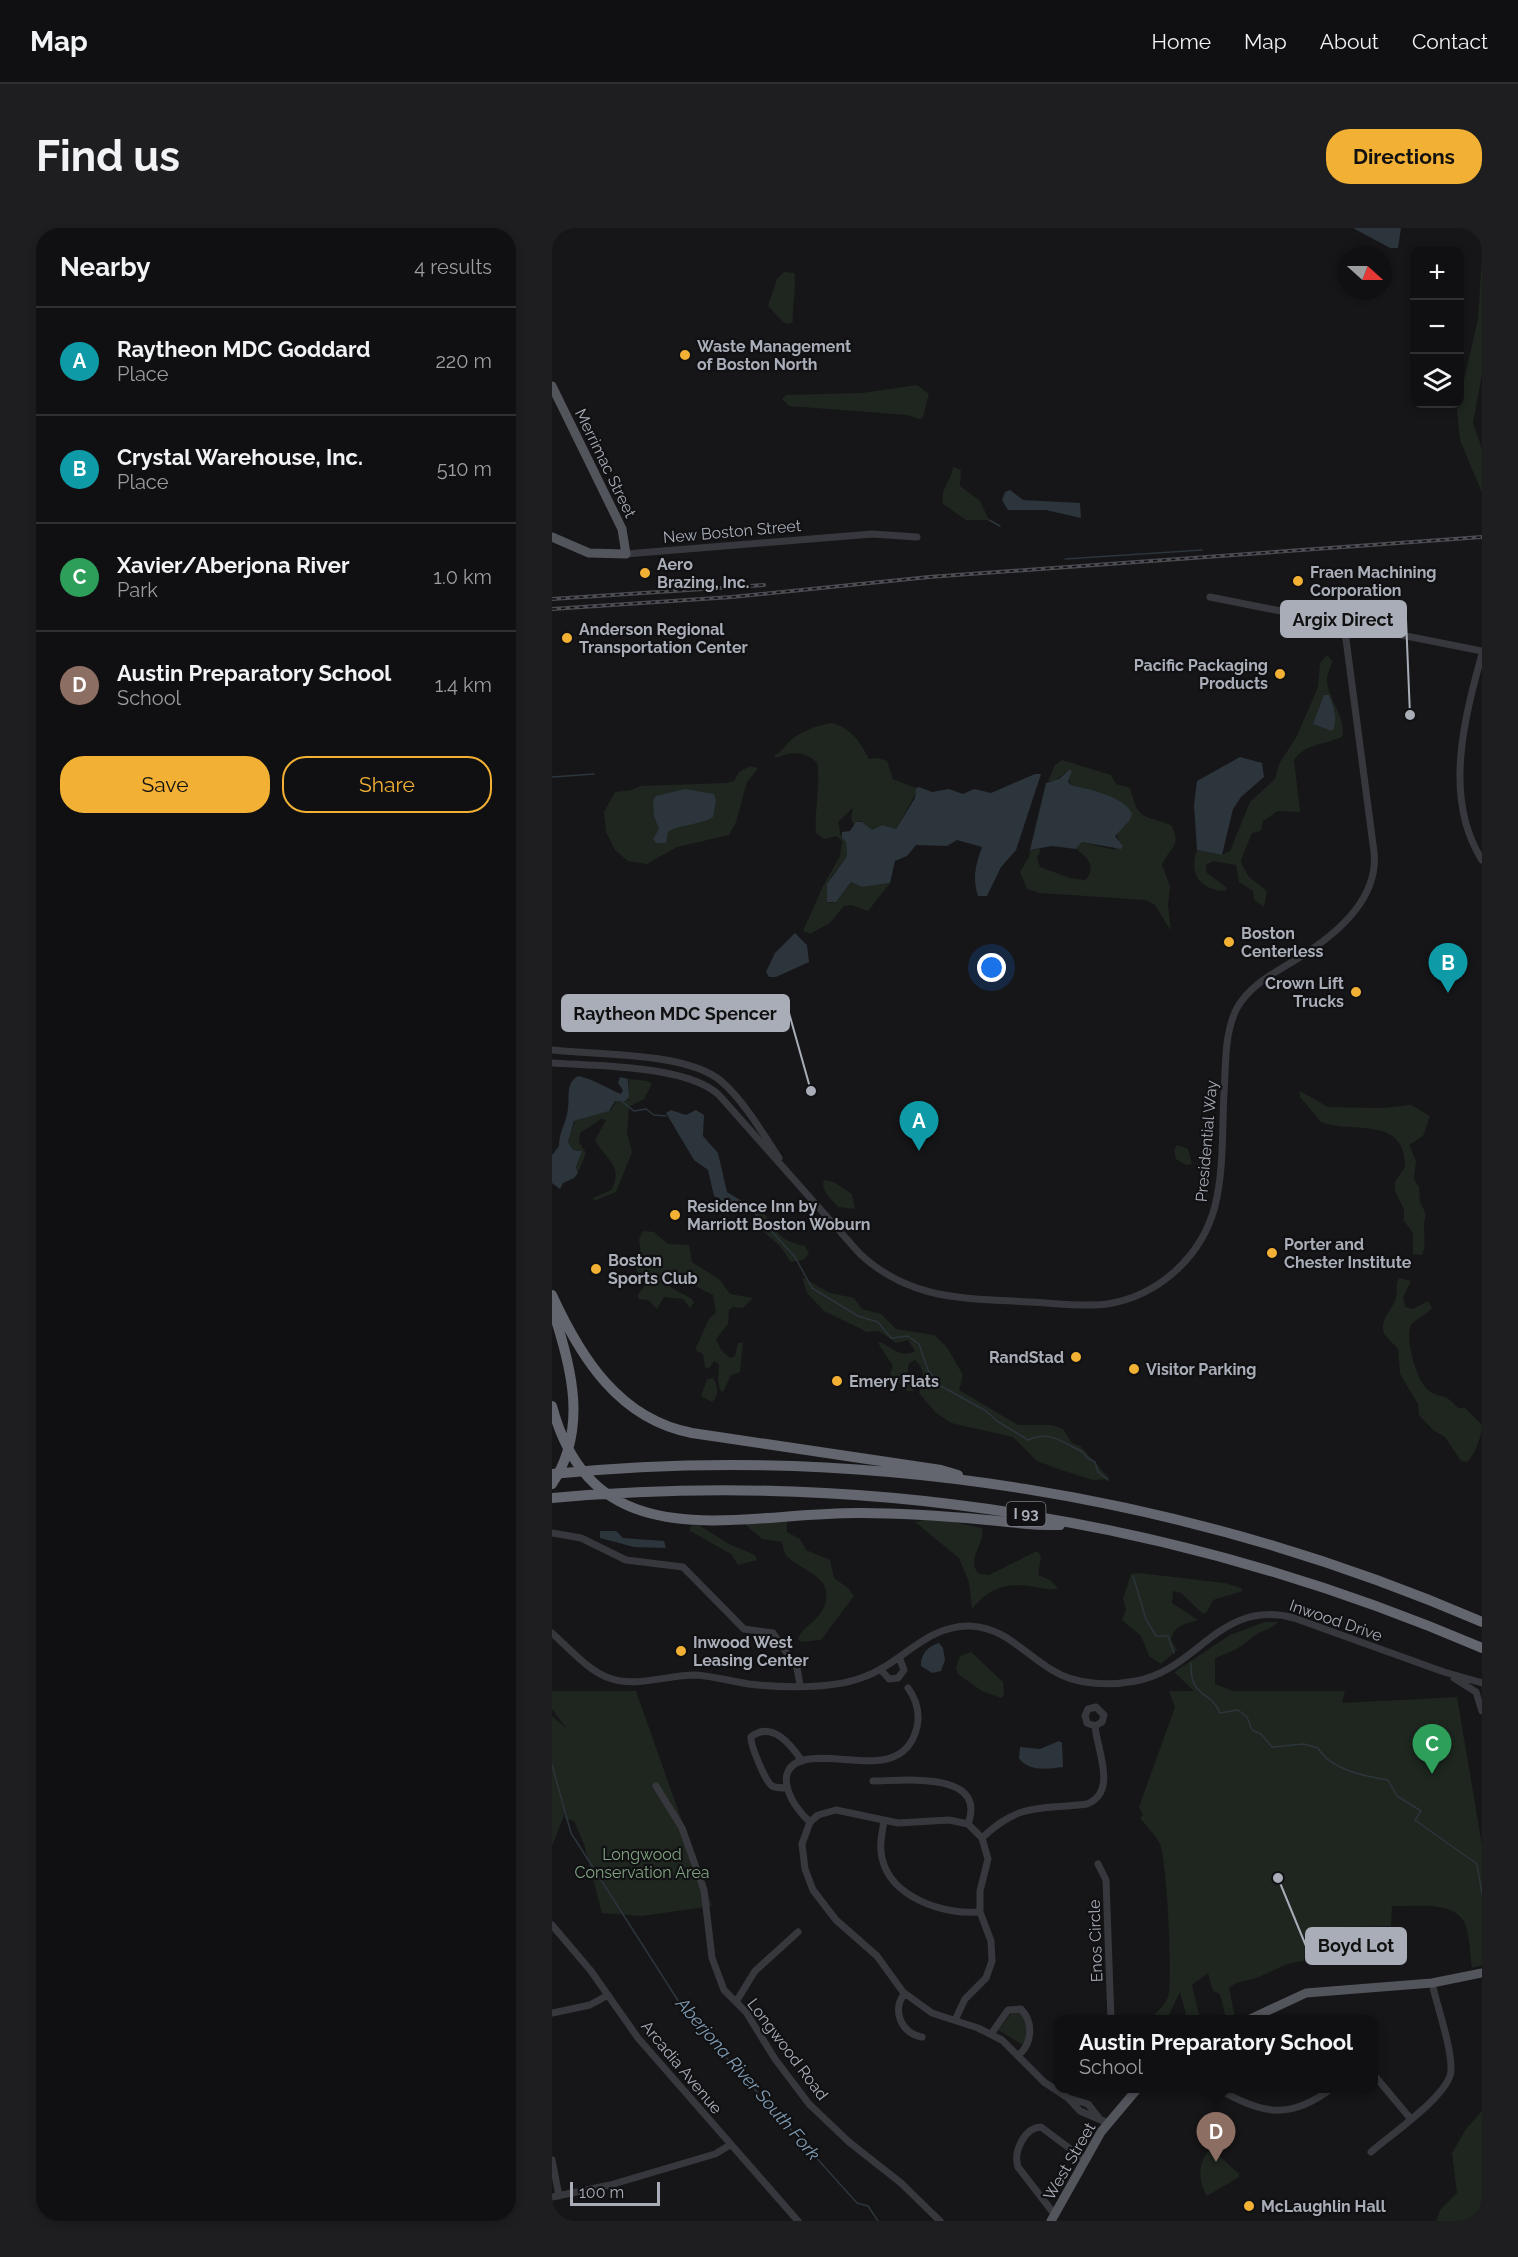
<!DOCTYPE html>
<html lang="en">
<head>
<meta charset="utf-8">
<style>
	body { margin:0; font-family:Raleway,sans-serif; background:#1e1e20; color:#f1f3f6 }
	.controls { position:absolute; right:18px; top:18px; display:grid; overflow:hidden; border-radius:12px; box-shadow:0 3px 9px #0003 }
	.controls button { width:54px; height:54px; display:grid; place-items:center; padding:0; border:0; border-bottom:2px solid #303032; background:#101012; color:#f1f3f6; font:30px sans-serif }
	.compass { position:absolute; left:786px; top:18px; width:54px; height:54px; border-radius:50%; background:#101012; box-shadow:0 3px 9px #0003; rotate:111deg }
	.scale { position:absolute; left:18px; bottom:15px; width:90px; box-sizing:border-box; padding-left:6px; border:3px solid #a8adb8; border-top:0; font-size:16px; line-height:21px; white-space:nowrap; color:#a8adb8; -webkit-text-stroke:4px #111113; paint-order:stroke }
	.you { position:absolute; left:440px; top:740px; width:21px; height:21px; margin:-15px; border:4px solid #fff; border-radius:50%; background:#1a73e8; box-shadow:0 0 0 9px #1a73e833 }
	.badge { display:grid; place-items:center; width:39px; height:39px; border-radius:50%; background:#f2b134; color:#fff; font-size:20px; font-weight:700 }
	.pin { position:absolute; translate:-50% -50px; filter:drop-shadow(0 2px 3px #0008) }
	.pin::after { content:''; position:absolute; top:32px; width:21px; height:18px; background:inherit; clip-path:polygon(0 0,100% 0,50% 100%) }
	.popup { position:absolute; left:502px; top:1787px; width:324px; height:78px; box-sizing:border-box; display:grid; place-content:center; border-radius:12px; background:#101012; filter:drop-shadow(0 2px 4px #0005); font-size:20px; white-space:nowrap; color:#9c9d9f }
	.popup b { font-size:22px; color:#f1f3f6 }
	.popup::after { content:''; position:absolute; left:50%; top:100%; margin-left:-12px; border:12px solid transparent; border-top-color:#101012 }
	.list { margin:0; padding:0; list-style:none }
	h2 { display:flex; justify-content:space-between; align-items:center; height:78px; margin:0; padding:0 24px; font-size:26px }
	h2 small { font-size:20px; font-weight:400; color:#9c9d9f }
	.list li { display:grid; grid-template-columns:39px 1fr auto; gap:18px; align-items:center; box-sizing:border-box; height:108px; padding:0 24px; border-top:2px solid #303032 }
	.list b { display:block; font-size:22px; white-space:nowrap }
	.list p { margin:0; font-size:20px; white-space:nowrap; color:#9c9d9f }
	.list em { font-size:20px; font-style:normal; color:#9c9d9f }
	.actions { display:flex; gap:12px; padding:18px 24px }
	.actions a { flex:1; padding:14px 0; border:2px solid #f2b134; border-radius:24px; text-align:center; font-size:21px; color:#f2b134 }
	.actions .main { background:#f2b134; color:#111 }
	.icon { flex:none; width:33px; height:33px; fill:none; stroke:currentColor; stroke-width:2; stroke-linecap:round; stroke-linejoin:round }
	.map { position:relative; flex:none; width:930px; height:1993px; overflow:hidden; border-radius:24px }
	header { display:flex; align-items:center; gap:36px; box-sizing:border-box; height:84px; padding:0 30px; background:#101012; border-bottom:2px solid #303032 }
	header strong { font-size:28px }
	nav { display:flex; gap:33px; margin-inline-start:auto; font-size:21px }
	.intro { display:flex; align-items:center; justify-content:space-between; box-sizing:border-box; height:144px; padding:0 36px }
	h1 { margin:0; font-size:42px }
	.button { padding:15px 27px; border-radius:24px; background:#f2b134; color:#111; font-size:21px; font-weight:700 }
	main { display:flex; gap:36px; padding:0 36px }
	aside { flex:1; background:#101012; border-radius:24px; box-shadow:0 3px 9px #0003 }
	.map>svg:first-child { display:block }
	.green { fill:#1e261f }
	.water { fill:#2c353c }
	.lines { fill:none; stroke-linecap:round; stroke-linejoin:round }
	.stream { stroke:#2c353c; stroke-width:1.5 }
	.minor { stroke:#37383d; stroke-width:7 }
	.major { stroke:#53555c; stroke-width:9 }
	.highway { stroke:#63666e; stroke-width:10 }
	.rail-casing { stroke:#4a4c52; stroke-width:4 }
	.rail { stroke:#111113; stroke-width:1.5; stroke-dasharray:4.5; stroke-linecap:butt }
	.poi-dot { fill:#f2b134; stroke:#111113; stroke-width:2 }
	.labels { text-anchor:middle; stroke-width:4.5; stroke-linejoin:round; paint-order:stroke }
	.shield { fill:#111113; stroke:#7b7e86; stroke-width:1.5 }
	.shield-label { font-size:15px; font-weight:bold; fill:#a8adb8 }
	.poi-label { font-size:16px; font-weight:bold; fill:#a8adb8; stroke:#111113; text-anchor:start }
	.street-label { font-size:16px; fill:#a8adb8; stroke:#111113 }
	.park-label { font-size:16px; fill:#7fa381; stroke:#111113 }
	.water-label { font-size:18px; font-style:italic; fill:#7f9bb3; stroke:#111113 }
	.leader { fill:none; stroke:#a8adb8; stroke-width:2 }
	.callout-dot { fill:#a8adb8; stroke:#111113; stroke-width:2 }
	.callout { fill:#a8adb8; stroke:#a8adb8; stroke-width:2 }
	.callout-label { font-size:18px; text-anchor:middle; font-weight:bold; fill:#111 }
</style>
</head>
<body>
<header>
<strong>Map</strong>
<nav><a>Home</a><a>Map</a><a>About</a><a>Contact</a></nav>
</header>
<div class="intro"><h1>Find us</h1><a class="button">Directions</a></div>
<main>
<aside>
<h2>Nearby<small>4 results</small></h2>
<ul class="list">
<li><span class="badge" style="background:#0f9aa8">A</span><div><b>Raytheon MDC Goddard</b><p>Place</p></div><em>220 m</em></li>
<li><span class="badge" style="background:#0f9aa8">B</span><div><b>Crystal Warehouse, Inc.</b><p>Place</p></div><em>510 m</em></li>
<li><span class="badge" style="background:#2e9e5b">C</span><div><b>Xavier/Aberjona River</b><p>Park</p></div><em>1.0 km</em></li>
<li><span class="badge" style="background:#8d6e63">D</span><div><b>Austin Preparatory School</b><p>School</p></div><em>1.4 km</em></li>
</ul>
<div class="actions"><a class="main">Save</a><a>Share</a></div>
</aside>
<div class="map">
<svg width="930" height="1993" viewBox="0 0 930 1993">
	<rect width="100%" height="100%" fill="#161618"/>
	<path class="green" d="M930 28V146L921 195 930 221V265L908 212 905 182 926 91Z
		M232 44 242 45C245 56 240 79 241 93L238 96 232 95 216 78 225 51Z
		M365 157 377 166 371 189 368 191 355 187 237 178 230 171 234 167 310 165Z
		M401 239 409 242 408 258 428 273 437 292H414L391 276C388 260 399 254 401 239Z
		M775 427 780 433C780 439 775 445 775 451 775 471 795 489 790 509 775 516 752 516 742 532L748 584 726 583 711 593 709 603 700 605 689 632 690 637 697 649 715 663 712 679 702 672 701 663 687 654 684 637 661 633 654 637V644L675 660 673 663C649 662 636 646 645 622L669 627 678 623 698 574 723 551 727 536 745 508 766 459 768 435Z
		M279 495C298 499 308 513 317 531L326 530 335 533 341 551 364 560V565L344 601 330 597 320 602 308 593 302 597 299 590 301 580 286 594 289 608 294 614 295 628 279 649 277 675 284 674 299 654 310 659 338 655 316 683 299 677 292 678 278 695 258 706 251 703 271 658 288 628 290 613 285 608 272 611 264 605C262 581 269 559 265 535 253 522 238 524 224 530L222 528C231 523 233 517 239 512 250 503 264 498 279 495Z
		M510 532 559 547 564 556 578 560C587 594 590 586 619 597 631 619 617 619 610 637L618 658 616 677 619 703 603 677 594 672 488 665 475 661 468 644 477 629 478 622 489 621 485 630 488 639 518 650 533 652C545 640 536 629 524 621L530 614 563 622 567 612 564 606 578 592 562 571 519 557 514 544 503 553H496L503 537Z
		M198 538 205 540V542L195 554 184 594 177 607 125 619 95 636 76 633 63 622 54 604 52 584 63 564 80 562 88 558 174 555 182 553 187 544Z
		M77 851 96 853 100 856 92 871 77 879 75 905 80 924 64 964 42 973 41 970 59 962C73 938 53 931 43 912L54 892 49 891 28 905 27 914 34 925 26 945 24 939 29 925 27 922H21L16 914 23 893 59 882 64 873 77 872Z
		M748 863 776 879 830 880 859 877 878 888 871 908 857 917 864 933 862 951 867 959 868 974 874 986C869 1000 876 1015 870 1027L861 1026V1005L852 993V981L843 963V954L853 939C854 887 800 906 769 894L748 869Z
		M625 917 636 921 640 936 634 937 624 931 622 922Z
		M272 952 282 954 300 966 303 981 286 979C280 971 268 963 272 952Z
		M204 982H208C230 1002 218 1010 253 1018L257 1026 251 1032 239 1034 228 1018 202 996Z
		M91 1003 102 1004 116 1016 137 1017 140 1034 168 1052 178 1066 201 1070 191 1080 181 1079 177 1082 176 1096 164 1111 169 1122 178 1130 183 1128 186 1115 191 1114 188 1144 179 1147 171 1164 168 1162 166 1151 167 1136 162 1133 157 1141 153 1139 151 1126 143 1122 157 1091 164 1084 161 1067 129 1051 121 1052 118 1059 140 1071 142 1075 138 1080 131 1071 112 1069 105 1081 96 1072 86 1071V1066L93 1058 84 1041V1034L97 1038 100 1035 99 1026 89 1028 87 1011Z
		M250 1049 278 1065 302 1070 310 1081 329 1086 344 1101 382 1107 395 1119 411 1147 407 1162 466 1197H499L511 1201 520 1215 528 1218 558 1251 541 1252 509 1242 485 1233 461 1209 399 1195 383 1184 367 1165C371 1153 375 1142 363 1132L357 1135 355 1148 362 1160 361 1163H355L338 1146 341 1138 326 1115 328 1114C339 1119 350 1131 363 1123L356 1112 344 1115 327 1103 315 1104 272 1083 255 1065Z
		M847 1050 859 1053 851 1069 853 1079 861 1081 876 1073 880 1080C875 1086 865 1090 859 1097 852 1109 865 1154 876 1162 888 1172 891 1162 906 1180H913L930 1197C930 1207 923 1228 915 1234L909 1233 893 1209 881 1202 867 1187 866 1176 848 1146 846 1121 832 1106C827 1089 841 1083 844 1069 846 1061 843 1057 847 1050Z
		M161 1150C166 1157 167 1169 160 1174L149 1168 155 1151Z
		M372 1292 402 1294 430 1300C434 1315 413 1332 427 1346L437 1347 485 1323 489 1328 486 1347 498 1352 506 1360C499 1363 491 1360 483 1359 456 1354 437 1359 420 1381L417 1354 407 1330 363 1294Z
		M235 1294V1304L248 1311 254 1322 278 1332 282 1350 296 1360 302 1368 269 1412 249 1414 246 1411C250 1399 264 1394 270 1383 288 1348 248 1344 234 1327 231 1323 232 1319 230 1314L210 1311 191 1295Z
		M145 1296 177 1316 203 1327 205 1332 186 1337 179 1326 138 1303V1299Z
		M587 1345 673 1355 689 1360 691 1363 661 1372 655 1384 651 1386 629 1365 621 1363 620 1375 646 1392C633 1397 623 1395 619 1412L625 1422 609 1436 597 1428 589 1408 570 1392 574 1381 571 1371 579 1346Z
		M713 1394H726C719 1402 709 1402 701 1409 687 1421 681 1423 663 1430V1456L681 1463H793L790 1475 905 1469 930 1617V1737L920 1740C918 1727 918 1711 914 1698 905 1671 862 1679 840 1678L839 1698 785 1699 784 1722 771 1723 764 1717H753L752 1733C734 1734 724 1742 707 1749 696 1754 687 1751 677 1760L683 1790 674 1791 668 1766 661 1763 656 1745 640 1757 648 1791H635L628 1764 615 1791H600C603 1784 613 1778 616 1769 621 1751 615 1633 608 1616 603 1606 595 1599 588 1590L591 1587 587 1579 623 1479 617 1463H642L622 1444 678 1407Z
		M419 1424 451 1454 452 1467 449 1470 430 1463 406 1446 404 1440 408 1428Z
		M0 1463H84L160 1678 90 1688 50 1685 32 1616 22 1593 13 1591V1585L0 1618V1488L14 1500 0 1481Z
		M462 1782 471 1785 477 1805 471 1817 446 1802Z
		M930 1883V1993H884L888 1982 905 1965 900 1925 914 1901Z
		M659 1920 687 1946V1949L655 1968C645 1951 646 1934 659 1920Z"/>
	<path class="water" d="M801 0H849L846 20H838Z
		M458 262 471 272 528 275 529 290 494 282H456L450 272 453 264Z
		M772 467H777C781 476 787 495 780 503L761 496Z
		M688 529 710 535 712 549 689 569 681 581 670 627 645 622 642 577 645 553Z
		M517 542 520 543 516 554 519 557C538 562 569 567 580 585L578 592 563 608 571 618 569 621 530 614 524 621 500 618 478 622 494 555 507 551Z
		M483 546H489L464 622 449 639 435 668H426C420 649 424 636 430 619L405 612 395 618 364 617 355 628 343 633 338 655 310 659 299 654 284 674H275V656L295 628 294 614 290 610V604L298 603 304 594H310L320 602 330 597 344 601 363 570 364 560 367 559 380 564 397 561 411 566 422 561 439 565Z
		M133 561 162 566 164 573 161 589C146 598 127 596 116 604L114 615H104L101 611 107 601 102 588 101 572 104 568Z
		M243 705 255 717 257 734 224 749H217L214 744 223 725Z
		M26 848C42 851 54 860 69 866L71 862 66 855 68 849 76 851 77 870 73 873H63L57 883 22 893 16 914 21 922 30 923 24 939 26 945 22 950 11 955 8 961 0 955V927L7 918C7 903 15 894 16 880 18 867 13 856 26 848Z
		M119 882 134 887 144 882 152 887 151 908 166 925 175 964 193 975 191 977 174 975 162 968 156 942 142 932 114 885Z
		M48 1303H64L71 1310 112 1313 114 1320 82 1319 48 1310Z
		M387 1415 391 1420 393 1432 389 1443 380 1445 369 1438C368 1427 376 1418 387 1415Z
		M507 1513 510 1515 511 1539C496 1541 476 1544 467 1530L468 1519 488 1521Z"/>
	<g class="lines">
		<path class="stream" d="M437 292 448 298
			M513 331 650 322
			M0 549 42 546
			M68 872 82 883 94 881 102 887 114 888
			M201 983 243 1029 260 1060 306 1088 326 1094 339 1110 356 1108 367 1116 376 1142 387 1157 434 1183 445 1193 476 1212C494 1204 505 1210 521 1219 528 1223 531 1222 535 1230L543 1234 546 1244 556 1252
			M581 1348 594 1391 604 1408H616L622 1425
			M639 1435C638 1471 658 1461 668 1485L686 1482 695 1489 700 1502 709 1506 720 1519 752 1516 766 1520C779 1542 812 1548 836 1552L845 1568 869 1583 863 1592 925 1636 930 1666
			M0 1537 19 1605 134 1785 305 1975 316 1978 326 1993"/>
		<path class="minor" d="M74 326 320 306 365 309
			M658 369 930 423
			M930 426C912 491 891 571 930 632
			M0 822C45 827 135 824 169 853 192 873 210 904 227 930
			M0 835C43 838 135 837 167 867L308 1026C359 1073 412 1070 478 1074 503 1075 529 1079 555 1076 607 1068 650 1028 663 978 672 942 670 901 672 865 674 837 672 805 685 780 699 755 725 744 748 729 785 706 827 671 822 624L792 396
			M0 1305 29 1310 74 1332 131 1339 192 1401 221 1405 245 1440 248 1457
			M0 1405C17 1420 35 1442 57 1450 84 1460 115 1447 143 1447 161 1448 178 1453 197 1456 229 1460 279 1461 309 1450 349 1437 373 1397 418 1398 454 1400 471 1425 500 1442 523 1457 557 1458 584 1453 646 1442 668 1370 742 1390L892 1444 930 1455
			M329 1442 337 1451 346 1450 352 1442 347 1429
			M902 1450 924 1464 930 1483
			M321 1553C350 1553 436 1542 416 1596
			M104 1558 130 1600 152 1662 160 1730 172 1762 194 1784 223 1831 257 1876 297 1914 349 1955 388 1993
			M235 1560C230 1560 224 1560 220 1558 213 1553 198 1516 199 1509 220 1492 239 1517 250 1533
			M332 1593C330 1606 327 1617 330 1630 339 1670 392 1687 428 1684
			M258 1594C242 1581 217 1541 252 1532 289 1523 352 1554 365 1499 368 1485 364 1471 356 1460
			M430 1610C467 1574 488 1582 535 1576 566 1564 545 1522 543 1498L550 1494 552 1487 544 1479 536 1481 533 1488 535 1495 543 1498
			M546 1636 554 1652 559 1792
			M0 1697 39 1743 86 1810 246 1993
			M352 1766C340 1783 349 1805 370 1809
			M184 1774 203 1743 246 1704
			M0 1785 38 1777 56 1767
			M403 1792 413 1771 434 1750 440 1733 439 1713 428 1684V1663L436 1631 430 1610 416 1596 397 1592 346 1595 284 1582 266 1587 258 1594 250 1616 253 1641 261 1662 284 1692 325 1728 351 1764 380 1785 426 1800 450 1812 492 1854 516 1870 528 1883 556 1895
			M439 1806 456 1782 469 1781C482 1795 480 1815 467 1827
			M822 1847 858 1890
			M664 1860C709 1885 736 1894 780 1860
			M516 1870 536 1876 547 1890
			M819 1924C838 1907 899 1866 899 1842 900 1820 885 1778 880 1755
			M0 1932 7 1968
			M0 1969 58 1957 163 1926 178 1917
			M503 1987 466 1939C461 1924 472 1900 489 1899L533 1932"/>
		<path class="major" d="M0 158 70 301 74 326 37 325 0 309
			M696 1792 754 1765 880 1755 930 1745
			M499 1993 549 1904 586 1860"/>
		<path class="highway" d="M0 1067C29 1130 67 1191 140 1205L389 1242 406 1247
			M0 1178C42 1336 188 1284 308 1285 350 1285 393 1288 435 1292 459 1294 483 1298 508 1297
			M0 1246C314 1214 641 1269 930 1394
			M0 1256C36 1202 20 1140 1 1083
			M0 1270C318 1241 637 1294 930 1420"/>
		<g class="rail-casing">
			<path id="rail" d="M0 371 212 357
				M0 381 180 369 377 349 930 309"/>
		</g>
		<use href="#rail" class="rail"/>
	</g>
	<g class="poi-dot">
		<circle cx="133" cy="127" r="6"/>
		<circle cx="93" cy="345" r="6"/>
		<circle cx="746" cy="353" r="6"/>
		<circle cx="15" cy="410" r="6"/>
		<circle cx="728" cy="446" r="6"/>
		<circle cx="677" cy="714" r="6"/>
		<circle cx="804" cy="764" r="6"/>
		<circle cx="123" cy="987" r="6"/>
		<circle cx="720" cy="1025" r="6"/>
		<circle cx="44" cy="1041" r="6"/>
		<circle cx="524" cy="1129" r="6"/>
		<circle cx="582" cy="1141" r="6"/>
		<circle cx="285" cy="1153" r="6"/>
		<circle cx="129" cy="1423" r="6"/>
		<circle cx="697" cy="1978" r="6"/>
	</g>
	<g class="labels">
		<rect class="shield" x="454.5" y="1274" width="39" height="24" rx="4.5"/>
		<g class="shield-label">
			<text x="474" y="1291">I 93</text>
		</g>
		<g class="poi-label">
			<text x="145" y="124">Waste Management<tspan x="145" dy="18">of Boston North</tspan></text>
			<text x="105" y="342">Aero<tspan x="105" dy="18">Brazing, Inc.</tspan></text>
			<text x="758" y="350">Fraen Machining<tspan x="758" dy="18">Corporation</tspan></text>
			<text x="27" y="407">Anderson Regional<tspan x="27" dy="18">Transportation Center</tspan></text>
			<text x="716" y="443" text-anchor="end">Pacific Packaging<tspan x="716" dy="18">Products</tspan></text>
			<text x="689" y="711">Boston<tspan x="689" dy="18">Centerless</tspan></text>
			<text x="792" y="761" text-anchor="end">Crown Lift<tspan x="792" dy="18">Trucks</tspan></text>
			<text x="135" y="984">Residence Inn by<tspan x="135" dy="18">Marriott Boston Woburn</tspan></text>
			<text x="732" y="1022">Porter and<tspan x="732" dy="18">Chester Institute</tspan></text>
			<text x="56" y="1038">Boston<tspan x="56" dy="18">Sports Club</tspan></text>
			<text x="512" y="1135" text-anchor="end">RandStad</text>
			<text x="594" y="1147">Visitor Parking</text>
			<text x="297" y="1159">Emery Flats</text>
			<text x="141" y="1420">Inwood West<tspan x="141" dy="18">Leasing Center</tspan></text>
			<text x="709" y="1984">McLaughlin Hall</text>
		</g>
		<g class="street-label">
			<text transform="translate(54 235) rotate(64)" y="6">Merrimac Street</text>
			<text transform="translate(180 303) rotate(-5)" y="6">New Boston Street</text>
			<text transform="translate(654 913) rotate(-85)" y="6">Presidential Way</text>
			<text transform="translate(784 1392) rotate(19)" y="6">Inwood Drive</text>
			<text transform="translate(543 1713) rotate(-92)" y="6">Enos Circle</text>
			<text transform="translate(236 1821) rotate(53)" y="6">Longwood Road</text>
			<text transform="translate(130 1839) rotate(50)" y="6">Arcadia Avenue</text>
			<text transform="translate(517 1933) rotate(-60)" y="6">West Street</text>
		</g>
		<g class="park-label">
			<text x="90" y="1632">Longwood<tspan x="90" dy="18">Conservation Area</tspan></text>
		</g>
		<g class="water-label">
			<text transform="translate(196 1851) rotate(49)" y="6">Aberjona River South Fork</text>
		</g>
	</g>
	<path class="leader" d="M858 487L854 391M259 863L237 785M726 1650L754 1718"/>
	<g class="callout-dot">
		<circle cx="858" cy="487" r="6"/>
		<circle cx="259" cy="863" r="6"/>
		<circle cx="726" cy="1650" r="6"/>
	</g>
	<g class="callout">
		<rect x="729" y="373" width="125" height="36" rx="6"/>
		<rect x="10" y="767" width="227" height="36" rx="6"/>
		<rect x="754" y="1700" width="100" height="36" rx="6"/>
	</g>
	<g class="callout-label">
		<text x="791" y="398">Argix Direct</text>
		<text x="123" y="792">Raytheon MDC Spencer</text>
		<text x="804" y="1724">Boyd Lot</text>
	</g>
</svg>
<div class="controls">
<button>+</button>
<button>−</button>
<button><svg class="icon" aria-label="layers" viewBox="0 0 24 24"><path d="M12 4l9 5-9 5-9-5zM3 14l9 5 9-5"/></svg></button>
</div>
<svg class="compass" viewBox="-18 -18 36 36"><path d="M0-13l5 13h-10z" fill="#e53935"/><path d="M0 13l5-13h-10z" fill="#9c9d9f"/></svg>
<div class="scale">100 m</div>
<div class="you"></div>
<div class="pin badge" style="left:367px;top:923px;background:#0f9aa8">A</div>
<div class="pin badge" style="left:896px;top:765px;background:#0f9aa8">B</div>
<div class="pin badge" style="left:880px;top:1546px;background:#2e9e5b">C</div>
<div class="pin badge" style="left:664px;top:1934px;background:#8d6e63">D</div>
<div class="popup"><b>Austin Preparatory School</b>School</div>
</div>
</main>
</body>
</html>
